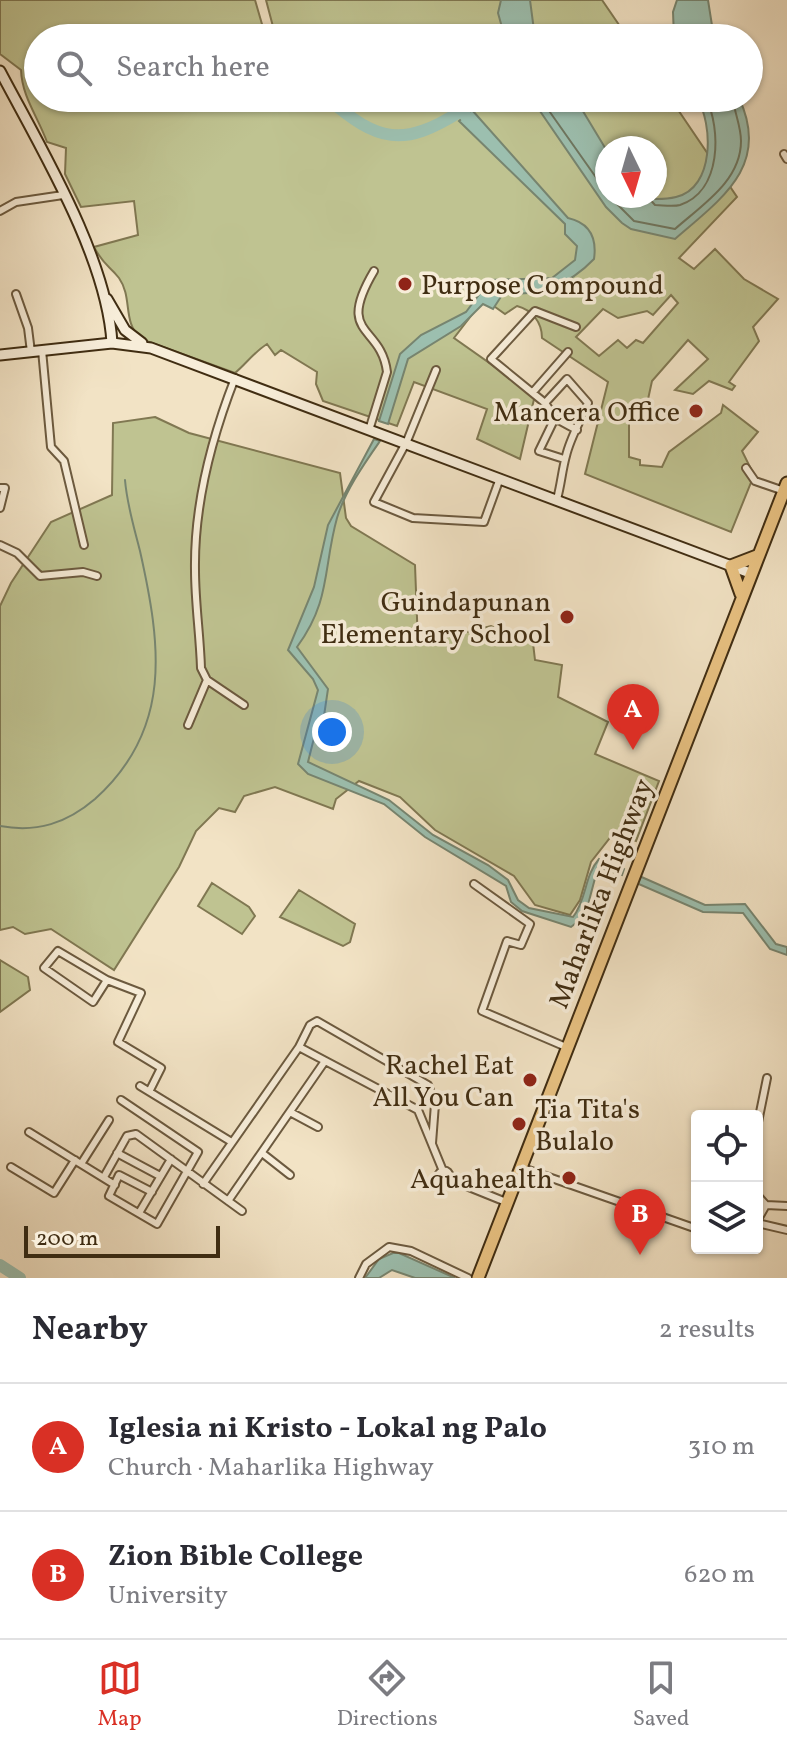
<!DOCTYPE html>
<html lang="en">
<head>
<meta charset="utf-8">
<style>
	body { margin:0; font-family:Vollkorn,serif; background:#f7f7f7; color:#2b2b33 }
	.controls { position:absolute; right:24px; bottom:24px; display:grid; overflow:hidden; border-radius:8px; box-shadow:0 2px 6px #0004 }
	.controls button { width:72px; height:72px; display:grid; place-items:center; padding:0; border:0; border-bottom:2px solid #e1e1e2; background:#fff; color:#2b2b33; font:40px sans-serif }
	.compass { position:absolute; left:595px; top:136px; width:72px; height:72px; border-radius:50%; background:#fff; box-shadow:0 2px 6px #0004; rotate:175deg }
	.scale { position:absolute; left:24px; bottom:20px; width:196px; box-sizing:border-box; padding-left:8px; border:4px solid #402d12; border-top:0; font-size:22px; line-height:28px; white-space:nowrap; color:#402d12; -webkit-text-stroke:6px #f7edd9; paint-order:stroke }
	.you { position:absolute; left:332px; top:732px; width:28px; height:28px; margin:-20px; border:6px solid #fff; border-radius:50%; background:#1a73e8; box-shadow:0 0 0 12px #1a73e833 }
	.badge { display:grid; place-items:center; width:52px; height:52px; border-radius:50%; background:#d93025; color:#fff; font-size:26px; font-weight:700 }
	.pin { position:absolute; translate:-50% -66px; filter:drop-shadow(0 2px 4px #0008) }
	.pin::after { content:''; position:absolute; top:42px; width:28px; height:24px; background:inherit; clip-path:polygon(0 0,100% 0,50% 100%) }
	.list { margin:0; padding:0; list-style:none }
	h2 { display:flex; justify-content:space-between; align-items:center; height:104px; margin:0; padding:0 32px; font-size:34px }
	h2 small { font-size:26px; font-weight:400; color:#7c7c81 }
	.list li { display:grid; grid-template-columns:52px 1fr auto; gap:24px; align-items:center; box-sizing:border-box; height:128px; padding:0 32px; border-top:2px solid #e1e1e2 }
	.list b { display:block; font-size:30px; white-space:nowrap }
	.list p { margin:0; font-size:26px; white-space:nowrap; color:#7c7c81 }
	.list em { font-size:26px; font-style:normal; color:#7c7c81 }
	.icon { flex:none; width:44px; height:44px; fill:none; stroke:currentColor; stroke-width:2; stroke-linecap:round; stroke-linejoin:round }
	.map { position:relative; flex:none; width:787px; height:1278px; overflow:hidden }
	.search { position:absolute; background:#fff; box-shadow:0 2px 6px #0004; left:24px; right:24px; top:24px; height:88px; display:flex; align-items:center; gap:20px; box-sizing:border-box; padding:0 28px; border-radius:44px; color:#7c7c81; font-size:30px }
	.sheet { height:360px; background:#fff }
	nav { display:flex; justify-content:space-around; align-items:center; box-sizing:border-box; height:112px; border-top:2px solid #e1e1e2; background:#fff; font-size:22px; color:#7c7c81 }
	nav a { display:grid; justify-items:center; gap:4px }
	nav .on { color:#d93025 }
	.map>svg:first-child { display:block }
	.green { fill:#bfc391; stroke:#807852; stroke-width:2; fill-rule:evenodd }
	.water { fill:#9cbfaf; stroke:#778570; stroke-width:2 }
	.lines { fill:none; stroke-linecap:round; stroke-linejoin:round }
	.shore { stroke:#6e7660; stroke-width:2 }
	.stream { stroke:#778570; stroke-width:2 }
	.river { stroke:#9cbfaf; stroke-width:12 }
	.street-casing { stroke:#6c5a3f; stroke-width:10 }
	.secondary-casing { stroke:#402d12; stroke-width:13 }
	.highway-casing { stroke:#402d12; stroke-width:15 }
	.street { stroke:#f7edd9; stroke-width:6 }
	.secondary { stroke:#f7edd9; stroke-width:9 }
	.highway { stroke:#e9c282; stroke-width:11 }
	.poi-dot { fill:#8f2418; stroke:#f7edd9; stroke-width:3 }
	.labels { text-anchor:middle; stroke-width:7; stroke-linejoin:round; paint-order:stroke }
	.poi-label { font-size:28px; fill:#402d12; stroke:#f7edd9; text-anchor:end }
	.street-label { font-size:28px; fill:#402d12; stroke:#f7edd9 }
</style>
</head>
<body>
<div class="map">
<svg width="787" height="1278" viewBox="0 0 787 1278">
	<rect width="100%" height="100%" fill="#f2e3c5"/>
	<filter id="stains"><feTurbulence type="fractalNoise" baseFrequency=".0025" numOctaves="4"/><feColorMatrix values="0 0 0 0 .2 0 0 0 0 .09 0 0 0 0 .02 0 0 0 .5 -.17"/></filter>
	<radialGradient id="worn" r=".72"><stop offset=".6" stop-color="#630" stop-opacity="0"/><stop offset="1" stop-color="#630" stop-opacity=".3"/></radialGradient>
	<path class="green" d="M0 0H255L266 38H38V98H670L737 197 679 258 694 269 715 249 744 279 778 299 753 327 759 341 729 382 735 386 732 390 709 381 693 394 675 390 708 359 688 340 652 381 647 404 633 403 629 411V457L640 460V465L662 467 669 452 721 413 723 405 758 432 742 451 754 475 731 532 585 474 608 382 542 338C542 322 532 310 517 306L505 314 484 299 454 338 535 395 520 459 477 439 487 409 414 382 397 426 323 401 316 384 317 372 281 350 275 355 267 344C253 353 247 363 235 373L141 339C122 322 133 298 119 278 109 265 104 266 94 247L138 235 134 201 81 207 65 174 66 148 47 142C38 117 22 97 21 70L0 54ZM607 148H655V196H607ZM671 295 678 303 643 343 636 340 627 348 618 340 599 356 576 337 603 309 618 318 647 311 653 315Z
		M266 0H602L628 38H276Z
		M155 417 189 433 340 473 346 518 351 526 415 565 418 644 491 626 533 643 535 660 562 665 558 697 608 722 595 754 659 781 636 841 613 834 591 862 580 900 570 915 535 905 514 876 435 830 400 797 359 781 336 799 333 809 275 787 244 796 235 812 219 808 196 831 179 867 114 970 51 929 25 934 13 927 0 930V606L11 583 51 522 112 495 113 423Z
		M212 883 249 907 255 916 242 934 198 906Z
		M299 890 355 924 350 942 343 946 280 917Z
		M0 960 28 977 30 990 0 1012Z"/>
	<path class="water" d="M501 0H530L535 38H505L498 13Z
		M677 0H708L714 38H674L673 12Z
		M531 98H575L607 151V196C628 196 656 202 676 197 715 188 713 124 697 98H739C771 166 721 199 675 239L631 229 622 223 606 207Z
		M472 110 568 218C590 223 597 238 594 259 570 284 539 298 504 292L493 309 483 304 461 326 408 359 388 424 379 421 400 354 421 335 466 312 490 280 552 278 575 260 577 246 565 234V224L459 121Z
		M374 439 380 441C364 464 345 491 337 518 323 568 331 601 297 647L328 689 321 736 314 738 308 762 389 800 433 835 488 865 508 880 518 900 529 908 573 917C587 899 584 876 599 859L624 869 622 875 598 867 585 916 571 927 522 911 511 902 506 886 425 837 384 804 308 774 298 764 318 690 313 679 288 650 314 587 328 525Z
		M637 875 705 905 745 904 776 944 787 947V955L770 949 743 913 703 912 634 882Z
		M393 1253H399L455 1278H415L392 1270 379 1278H365L379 1259Z"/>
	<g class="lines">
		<path class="shore" d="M540 98 607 193
			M609 196 634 221 675 229C702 205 741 181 741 141 741 126 734 112 733 98
			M647 196 655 205C662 205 673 207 680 205 722 191 721 129 706 98"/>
		<path class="stream" d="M0 826C37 833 67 823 95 799 173 729 161 645 140 551 134 527 127 505 125 480"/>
		<path class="river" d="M327 98C378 142 403 148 461 111L475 126
			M0 1265 20 1278"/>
		<g class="street-casing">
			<path id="street" d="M784 154 787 159
				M0 211 16 202 63 195
				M16 294 28 328 31 352
				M42 350 51 447 64 461 84 545
				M436 370 407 441 374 502 413 518 484 522 500 478
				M533 392 568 352
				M545 403 491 359 535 311 576 327
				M555 418 539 451 564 459
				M370 427 387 372C381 324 335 337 374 271
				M746 468 755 481 784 491
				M0 488H5L0 508
				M557 499C561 485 562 470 566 456 570 438 581 420 588 403L567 379 545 403 555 418 577 430
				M0 545 17 553 40 576 83 572 97 576
				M207 680 244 705
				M188 725 207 680 201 668C200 635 195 603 195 570 194 505 212 437 235 378
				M474 884 530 924 521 945 507 941 482 1011 566 1047
				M107 980 58 951 44 968 93 1002 107 980 141 993 118 1042 161 1068 150 1090
				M299 1047 310 1025 317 1021 428 1085 435 1104 432 1143
				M140 1086 230 1141
				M121 1100 198 1152 157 1224 109 1196 119 1175 152 1192
				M290 1112 318 1127
				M757 1127 767 1078
				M29 1132 115 1185
				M117 1153 160 1176
				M262 1153 290 1175
				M81 1164 109 1120
				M11 1167 54 1193 75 1160
				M520 1167 697 1229
				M438.5 1176a5.5 5.5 0 1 1 11 0a5.5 5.5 0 1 1-11 0Z
				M104 1177 127 1136 136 1134 242 1211
				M449 1179 506 1202
				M203 1184 299 1047 418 1110 443 1171
				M757 1195 766 1205 787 1206
				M228 1201 325 1061
				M139 1213 171 1159
				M757 1221 766 1205
				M757 1223 787 1230
				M359 1278 366 1264 389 1247 411 1251 468 1278"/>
		</g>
		<g class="secondary-casing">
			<path id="secondary" d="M0 71C40 147 107 257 112 343
				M107 299 125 330 142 343
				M0 355 112 343 151 348 750 573"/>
		</g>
		<g class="highway-casing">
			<path id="highway" d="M741 594 731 566 757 556
				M478 1278 787 483"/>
		</g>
		<use href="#street" class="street"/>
		<use href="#secondary" class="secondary"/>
		<use href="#highway" class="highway"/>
	</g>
	<g class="poi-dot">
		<circle cx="405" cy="284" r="8"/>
		<circle cx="696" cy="411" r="8"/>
		<circle cx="567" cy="617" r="8"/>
		<circle cx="530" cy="1080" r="8"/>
		<circle cx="519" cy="1124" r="8"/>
		<circle cx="569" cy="1178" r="8"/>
	</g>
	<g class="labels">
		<g class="poi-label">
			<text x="421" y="294" text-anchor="start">Purpose Compound</text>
			<text x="680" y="421">Mancera Office</text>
			<text x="551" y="611">Guindapunan<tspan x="551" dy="32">Elementary School</tspan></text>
			<text x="514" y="1074">Rachel Eat<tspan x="514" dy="32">All You Can</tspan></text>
			<text x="535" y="1118" text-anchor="start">Tia Tita's<tspan x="535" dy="32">Bulalo</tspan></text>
			<text x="553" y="1188">Aquahealth</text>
		</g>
		<g class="street-label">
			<text transform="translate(600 893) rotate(-69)" y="10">Maharlika Highway</text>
		</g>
	</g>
	<rect width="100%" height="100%" filter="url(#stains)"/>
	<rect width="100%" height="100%" fill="url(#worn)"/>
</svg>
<div class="controls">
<button><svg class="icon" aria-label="locate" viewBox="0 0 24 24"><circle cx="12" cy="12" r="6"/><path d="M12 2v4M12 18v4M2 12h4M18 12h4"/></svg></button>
<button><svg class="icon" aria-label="layers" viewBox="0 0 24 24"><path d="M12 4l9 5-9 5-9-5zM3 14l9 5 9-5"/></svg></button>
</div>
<svg class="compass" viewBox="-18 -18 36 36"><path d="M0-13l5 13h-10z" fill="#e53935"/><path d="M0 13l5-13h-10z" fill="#7c7c81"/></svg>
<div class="scale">200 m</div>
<div class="you"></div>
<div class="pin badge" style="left:633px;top:750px">A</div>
<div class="pin badge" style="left:640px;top:1255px">B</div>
<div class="search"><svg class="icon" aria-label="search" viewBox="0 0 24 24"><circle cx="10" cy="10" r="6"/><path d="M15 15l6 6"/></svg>Search here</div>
</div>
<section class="sheet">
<h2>Nearby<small>2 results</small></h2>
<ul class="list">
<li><span class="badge">A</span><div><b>Iglesia ni Kristo - Lokal ng Palo</b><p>Church · Maharlika Highway</p></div><em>310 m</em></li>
<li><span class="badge">B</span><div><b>Zion Bible College</b><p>University</p></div><em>620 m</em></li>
</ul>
</section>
<nav>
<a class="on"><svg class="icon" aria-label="map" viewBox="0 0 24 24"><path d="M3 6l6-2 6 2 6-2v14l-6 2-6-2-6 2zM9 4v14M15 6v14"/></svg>Map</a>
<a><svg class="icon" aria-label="directions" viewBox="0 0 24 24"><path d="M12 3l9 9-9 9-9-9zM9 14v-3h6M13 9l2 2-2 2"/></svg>Directions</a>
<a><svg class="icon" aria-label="saved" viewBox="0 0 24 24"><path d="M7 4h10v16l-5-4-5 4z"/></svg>Saved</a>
</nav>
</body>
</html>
